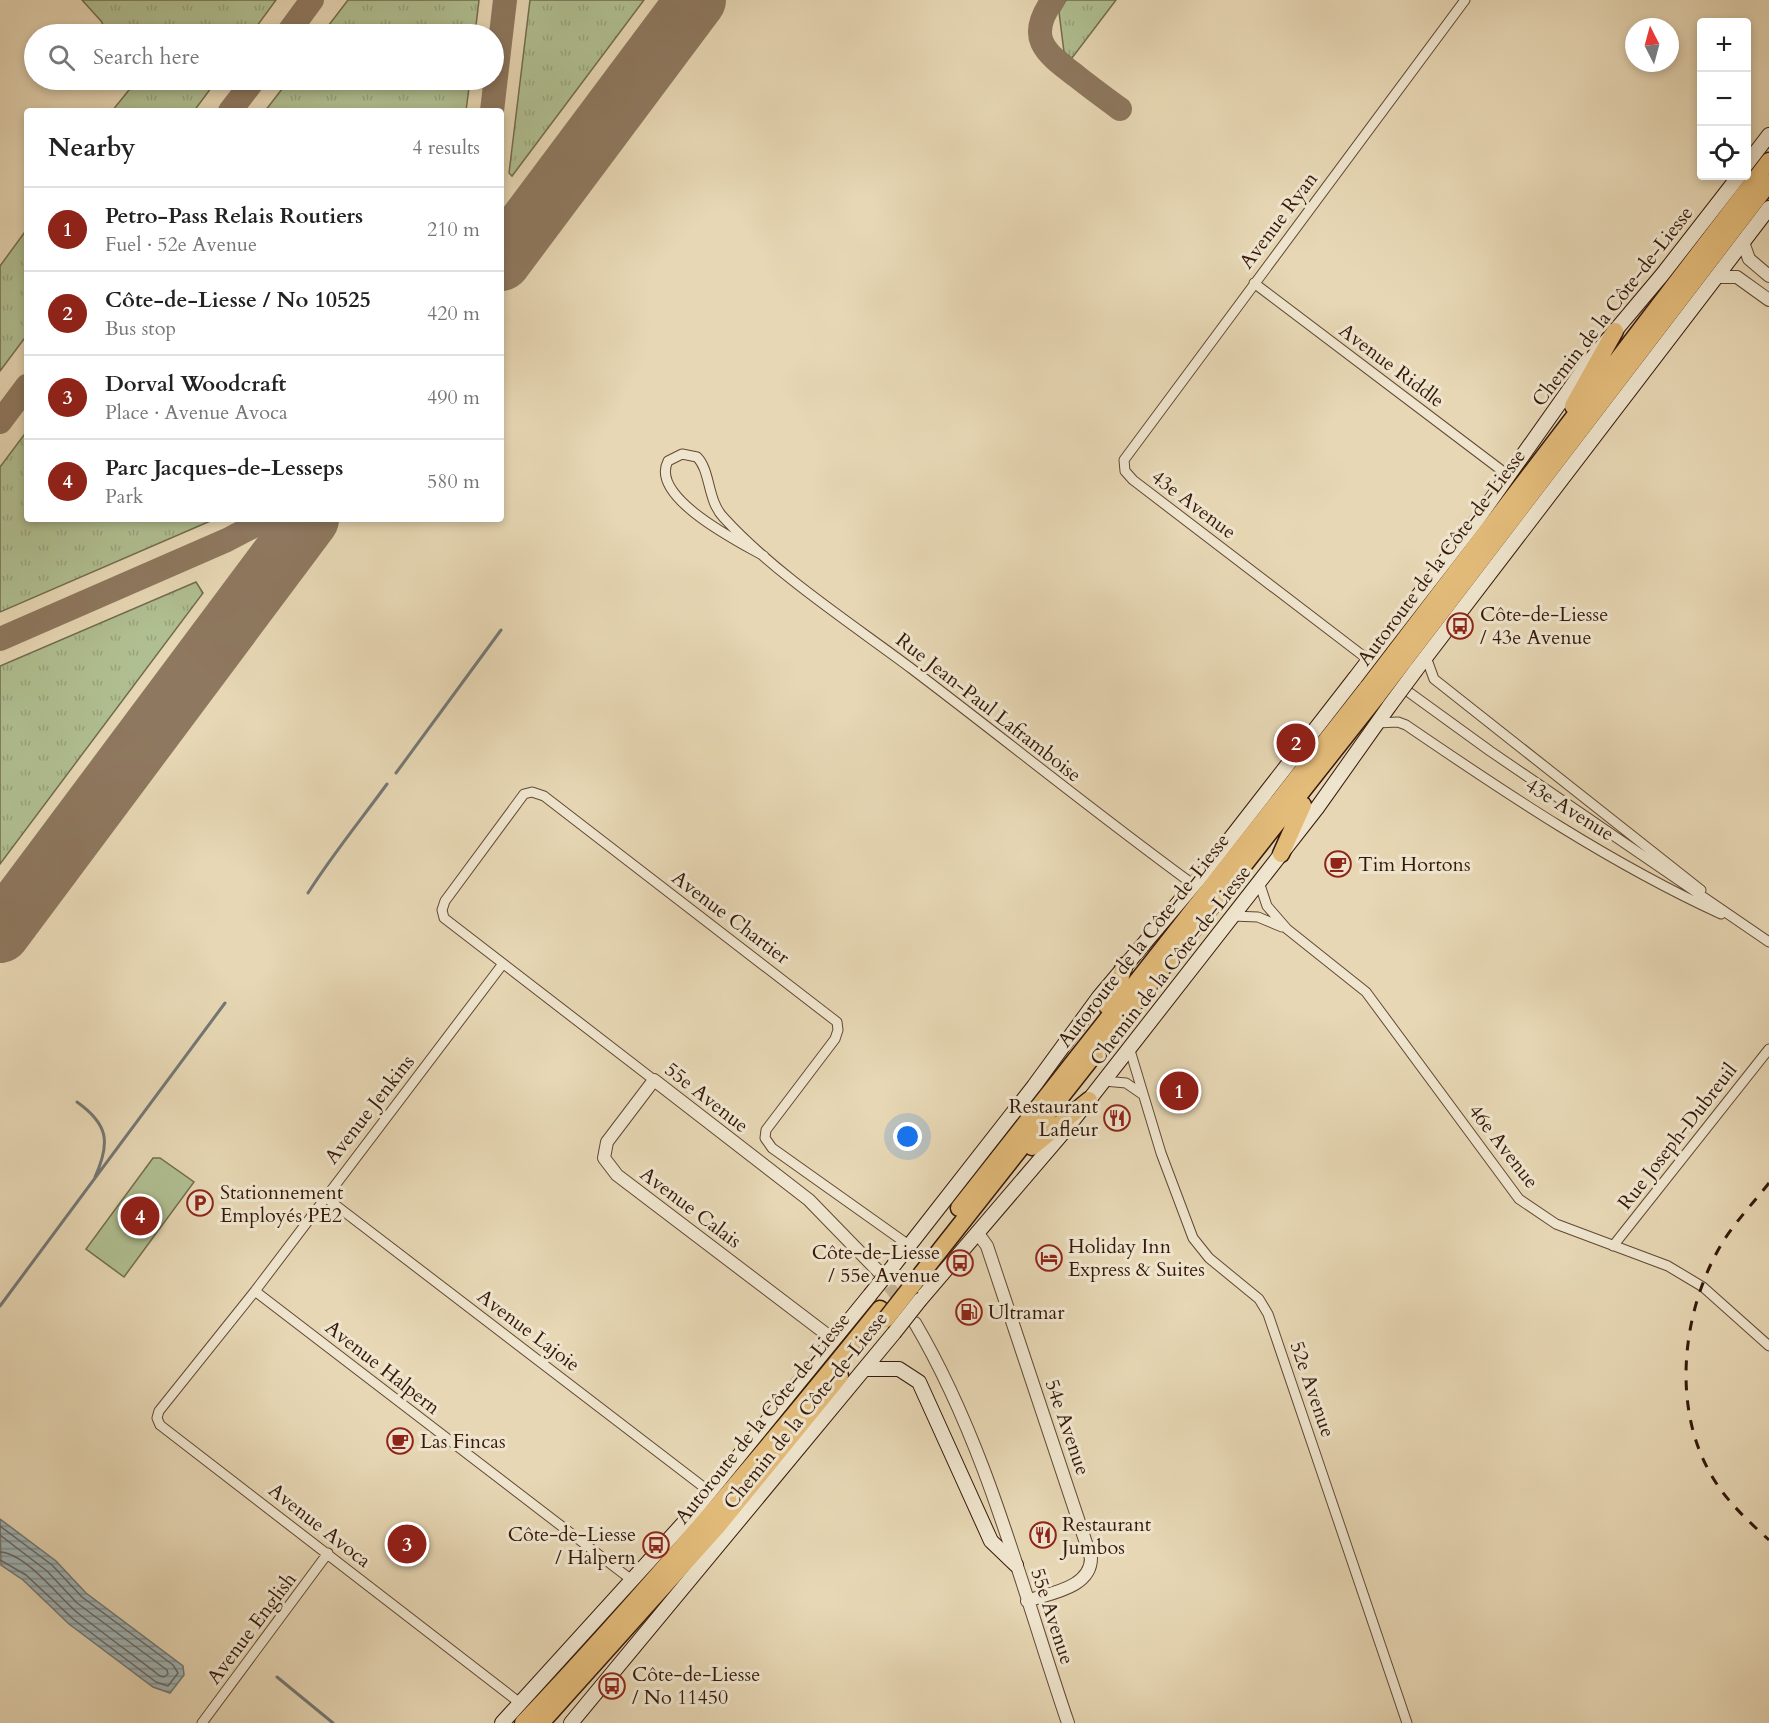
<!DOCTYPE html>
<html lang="en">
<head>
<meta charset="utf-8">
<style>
	body { margin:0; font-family:Cardo,serif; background:#f2f2f2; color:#222 }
	.controls { position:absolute; right:18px; top:18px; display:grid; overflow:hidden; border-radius:6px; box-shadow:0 3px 9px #0003 }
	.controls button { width:54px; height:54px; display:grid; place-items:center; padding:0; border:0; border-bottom:2px solid #e0e0e0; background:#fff; color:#222; font:30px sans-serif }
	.compass { position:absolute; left:1625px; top:18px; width:54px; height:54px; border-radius:50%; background:#fff; box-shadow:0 3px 9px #0003; rotate:354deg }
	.you { position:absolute; left:908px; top:1137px; width:21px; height:21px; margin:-15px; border:4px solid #fff; border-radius:50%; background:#1a73e8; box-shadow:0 0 0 9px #1a73e833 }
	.badge { display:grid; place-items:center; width:39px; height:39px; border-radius:50%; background:#8f2418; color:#fff; font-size:20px; font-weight:700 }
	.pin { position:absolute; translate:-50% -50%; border:3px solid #fff; box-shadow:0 2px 6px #0006 }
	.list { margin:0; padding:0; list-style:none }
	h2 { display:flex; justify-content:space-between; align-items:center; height:78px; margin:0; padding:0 24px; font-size:26px }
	h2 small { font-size:20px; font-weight:400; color:#767676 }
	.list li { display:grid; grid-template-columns:39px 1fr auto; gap:18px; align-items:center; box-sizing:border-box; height:84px; padding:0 24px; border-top:2px solid #e0e0e0 }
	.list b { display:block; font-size:22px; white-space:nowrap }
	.list p { margin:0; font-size:20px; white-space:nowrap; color:#767676 }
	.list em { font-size:20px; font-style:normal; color:#767676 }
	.icon { flex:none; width:33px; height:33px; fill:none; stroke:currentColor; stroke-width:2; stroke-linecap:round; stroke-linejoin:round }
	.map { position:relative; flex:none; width:1769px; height:1723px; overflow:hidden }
	.search { position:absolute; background:#fff; box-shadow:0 3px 9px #0003; left:24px; top:24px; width:480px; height:66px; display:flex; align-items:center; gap:15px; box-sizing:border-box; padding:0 21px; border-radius:33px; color:#767676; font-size:22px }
	.panel { position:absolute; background:#fff; box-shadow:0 3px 9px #0003; left:24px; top:108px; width:480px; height:414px; border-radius:6px }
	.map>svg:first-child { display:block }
	.grass { fill:url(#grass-tufts); stroke:#726c4e; stroke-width:1.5 }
	.green { fill:#b0bf91; stroke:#726c4e; stroke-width:1.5 }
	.water { fill:url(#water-rules); stroke:#747774; stroke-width:1.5 }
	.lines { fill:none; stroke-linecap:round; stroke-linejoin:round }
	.shore { stroke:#6a6762; stroke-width:1.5 }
	.stream { stroke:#747774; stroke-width:3 }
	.taxiway { stroke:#8e785f; stroke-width:24 }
	.runway { stroke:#8e785f; stroke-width:60 }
	.tertiary-tunnel { stroke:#c3b192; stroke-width:12; stroke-dasharray:12 6; stroke-linecap:butt }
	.minor-casing { stroke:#624834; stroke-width:11 }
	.tertiary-casing { stroke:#624834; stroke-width:14 }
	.secondary-casing { stroke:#35180a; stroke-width:16 }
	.motorway-casing { stroke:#35180a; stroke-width:19 }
	.minor { stroke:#efe5ce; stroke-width:9 }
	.tertiary { stroke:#efe5ce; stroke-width:12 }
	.secondary { stroke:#efe5ce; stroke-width:14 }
	.motorway { stroke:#e4bc7a; stroke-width:16 }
	.rail { stroke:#35180a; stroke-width:3; stroke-dasharray:10 10; stroke-linecap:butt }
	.secondary-bridge-casing { stroke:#35180a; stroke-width:16; stroke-linecap:butt }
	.motorway-bridge-casing { stroke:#35180a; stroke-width:19; stroke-linecap:butt }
	.secondary-bridge { stroke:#efe5ce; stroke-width:14 }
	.motorway-bridge { stroke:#e4bc7a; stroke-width:16 }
	.labels { text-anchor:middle; stroke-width:6; stroke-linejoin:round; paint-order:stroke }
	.street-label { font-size:20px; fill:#35180a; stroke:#efe5ce }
	.poi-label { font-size:20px; fill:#35180a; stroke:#efe5ce; text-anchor:start }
</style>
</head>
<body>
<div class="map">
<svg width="1769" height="1723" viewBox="0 0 1769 1723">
	<defs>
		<pattern id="grass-tufts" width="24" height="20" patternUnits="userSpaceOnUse" patternTransform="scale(1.5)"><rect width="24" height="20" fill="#b0bf91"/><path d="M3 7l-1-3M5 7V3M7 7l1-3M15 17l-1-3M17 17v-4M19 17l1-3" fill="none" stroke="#98a37c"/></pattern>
		<pattern id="water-rules" width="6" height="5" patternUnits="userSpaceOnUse" patternTransform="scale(1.5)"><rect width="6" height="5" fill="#9eb6ba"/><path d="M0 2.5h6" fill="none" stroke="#829395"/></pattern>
	</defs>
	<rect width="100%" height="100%" fill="#e7d7b4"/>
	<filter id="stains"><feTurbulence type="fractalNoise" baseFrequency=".00333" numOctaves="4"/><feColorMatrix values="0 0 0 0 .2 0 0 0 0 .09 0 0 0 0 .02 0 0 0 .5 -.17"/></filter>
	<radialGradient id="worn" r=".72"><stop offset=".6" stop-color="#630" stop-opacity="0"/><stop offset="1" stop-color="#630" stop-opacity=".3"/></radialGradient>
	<path class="grass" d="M82 0H276L251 34H108L101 21Z
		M348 0H479L475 34H322Z
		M530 0H644L512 176 509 173Z
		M1066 0H1116L1072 58 1064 52 1059 12Z
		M137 80H217L194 111H112Z
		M289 80H470L466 111H265Z
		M27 229V335L0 371V266Z
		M27 431V519H215L0 612V467Z
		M196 582 203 593 0 864V666Z"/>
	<path class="green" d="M153 1158H160L194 1182 124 1277 86 1249Z"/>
	<path class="water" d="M0 1519 56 1561 86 1593 183 1666 184 1675 170 1693 153 1687 69 1624 23 1580 1 1565Z"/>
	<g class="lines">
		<path class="shore" d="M0 1526 52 1565 82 1597 173 1665 178 1673 168 1686 156 1682 73 1619 26 1575 0 1560
			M0 1535 47 1571 77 1603 167 1670 168 1674 164 1677 160 1676C133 1655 105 1635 79 1614 59 1598 26 1553 0 1552"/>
		<path class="stream" d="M396 773 501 630
			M308 893C332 855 360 821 387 784
			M77 1102C108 1124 111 1142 95 1177
			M0 1306 225 1003
			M277 1677 333 1723"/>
		<path class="taxiway" d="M1053 0C1026 37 1044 52 1075 75 1090 87 1105 98 1120 109
			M287 34 312 0
			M230 111 254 80
			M492 111 505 0
			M0 422 27 386
			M0 639 227 540 267 519"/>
		<path class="runway" d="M501 261 696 0
			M0 933 309 519"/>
		<path class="tertiary-tunnel" d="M878 1272 904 1306"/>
		<g class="minor-casing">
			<path id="minor" d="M1254 283 1509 476
				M764 556C739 542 649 497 668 461L682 454 697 457C711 471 707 501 724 518 774 573 852 624 912 669 1007 741 1098 815 1194 885
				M1362 655 1133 480 1125 471 1124 460 1465 0
				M1426 657 1434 679 1701 890
				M1410 693 1490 751 1769 942
				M1377 723 1398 722 1406 725C1507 794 1610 863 1721 914
				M1259 882 1267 906 1287 929 1366 992 1519 1199 1556 1224 1668 1266 1703 1287 1769 1346
				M1232 916 1258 917 1282 927
				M502 965 255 1291 159 1411 157 1418 160 1425 520 1703
				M1129 1047 1161 1153 1193 1238 1209 1258 1259 1299 1268 1314 1407 1723
				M654 1080 444 918 442 910 445 901 524 794 532 792 544 796 837 1022 838 1030 835 1039 766 1130 765 1138 772 1148 910 1246
				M1104 1081 1126 1083 1142 1094
				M325 1197 710 1492
				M1613 1246 1769 1049
				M255 1291 633 1581
				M202 1723 328 1553"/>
		</g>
		<g class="tertiary-casing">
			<path id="tertiary" d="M1743 242 1749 259 1769 276
				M1716 277H1737L1769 300
				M977 1232 987 1246 1091 1558C1091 1588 1050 1593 1027 1601
				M915 1323C987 1445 1022 1589 1068 1723
				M834 1340 617 1175 604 1158 607 1142 654 1080 809 1200 878 1271"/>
		</g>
		<g class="secondary-casing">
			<path id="secondary" d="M1746 165 1769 135
				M1381 644 1477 520 1588 363 1662 275 1739 176
				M1416 670 1769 208
				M894 1265 1034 1086 1099 997 1202 875 1355 678
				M920 1300 1067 1128 1317 808 1390 705
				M865 1369H899L919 1382 991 1541 1016 1565
				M502 1723 690 1516 870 1295
				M571 1723 894 1333"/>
		</g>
		<g class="motorway-casing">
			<path id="motorway" d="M1573 406 1615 331
				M1394 653 1769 161
				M1404 661 1769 183
				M1281 854 1303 805
				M1107 1006 1117 990 1124 966
				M1032 1147 1089 1100
				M959 1208 1368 687
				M911 1287 1378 695
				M523 1723C649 1590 766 1451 880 1309
				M541 1723 717 1527 840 1376"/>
		</g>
		<use href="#minor" class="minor"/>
		<use href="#tertiary" class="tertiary"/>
		<use href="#secondary" class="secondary"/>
		<use href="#motorway" class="motorway"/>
		<path class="rail" d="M1769 1183C1754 1202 1737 1220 1724 1240 1683 1306 1671 1402 1709 1471 1724 1499 1746 1519 1769 1540"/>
		<g class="secondary-bridge-casing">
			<path id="secondary-bridge" d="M1355 678 1381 644
				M1390 705 1416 670
				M870 1295 894 1265
				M894 1333 920 1300"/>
		</g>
		<g class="motorway-bridge-casing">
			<path id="motorway-bridge" d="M1368 687 1394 653
				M1378 695 1404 661
				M886 1319 911 1287"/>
		</g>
		<use href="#secondary-bridge" class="secondary-bridge"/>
		<use href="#motorway-bridge" class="motorway-bridge"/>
	</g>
	<defs>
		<g id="bus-ring" transform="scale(1.35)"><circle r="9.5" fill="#efe5ce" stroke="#8f2418" stroke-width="1.5"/><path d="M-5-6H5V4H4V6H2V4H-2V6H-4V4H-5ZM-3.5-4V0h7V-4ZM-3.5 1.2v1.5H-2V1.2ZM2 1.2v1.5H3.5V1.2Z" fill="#8f2418"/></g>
		<g id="cafe-ring" transform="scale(1.35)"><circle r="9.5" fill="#efe5ce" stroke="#8f2418" stroke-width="1.5"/><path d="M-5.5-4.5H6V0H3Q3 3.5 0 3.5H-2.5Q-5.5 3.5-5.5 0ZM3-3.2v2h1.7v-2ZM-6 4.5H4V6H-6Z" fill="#8f2418"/></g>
		<g id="restaurant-ring" transform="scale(1.35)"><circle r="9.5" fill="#efe5ce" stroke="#8f2418" stroke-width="1.5"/><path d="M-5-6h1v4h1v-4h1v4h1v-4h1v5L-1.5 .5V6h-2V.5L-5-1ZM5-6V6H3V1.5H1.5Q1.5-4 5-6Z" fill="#8f2418"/></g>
		<g id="parking-ring" transform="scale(1.35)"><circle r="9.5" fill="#efe5ce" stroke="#8f2418" stroke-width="1.5"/><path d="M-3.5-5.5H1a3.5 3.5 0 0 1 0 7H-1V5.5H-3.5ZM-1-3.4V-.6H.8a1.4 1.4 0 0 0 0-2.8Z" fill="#8f2418"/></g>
		<g id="hotel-ring" transform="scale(1.35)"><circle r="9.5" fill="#efe5ce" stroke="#8f2418" stroke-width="1.5"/><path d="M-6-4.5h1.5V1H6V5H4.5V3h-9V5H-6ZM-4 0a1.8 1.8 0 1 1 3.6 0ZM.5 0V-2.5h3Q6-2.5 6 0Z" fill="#8f2418"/></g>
		<g id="fuel-ring" transform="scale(1.35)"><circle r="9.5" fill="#efe5ce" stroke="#8f2418" stroke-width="1.5"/><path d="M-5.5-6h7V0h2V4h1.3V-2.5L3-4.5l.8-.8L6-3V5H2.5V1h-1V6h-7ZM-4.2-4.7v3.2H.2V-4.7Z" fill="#8f2418"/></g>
	</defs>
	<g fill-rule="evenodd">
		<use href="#bus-ring" x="1460" y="626"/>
		<use href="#cafe-ring" x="1338" y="864"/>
		<use href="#restaurant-ring" x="1117" y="1118"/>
		<use href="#parking-ring" x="200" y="1203"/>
		<use href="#hotel-ring" x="1049" y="1258"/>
		<use href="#bus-ring" x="960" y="1263"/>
		<use href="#fuel-ring" x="969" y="1312"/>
		<use href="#cafe-ring" x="400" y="1441"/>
		<use href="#restaurant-ring" x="1043" y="1535"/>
		<use href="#bus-ring" x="656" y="1545"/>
		<use href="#bus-ring" x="612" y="1686"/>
	</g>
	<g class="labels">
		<g class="street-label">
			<text transform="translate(1278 220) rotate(-53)" y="7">Avenue Ryan</text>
			<text transform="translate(1612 306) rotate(-52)" y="7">Chemin de la Côte-de-Liesse</text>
			<text transform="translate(1392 365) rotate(37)" y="7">Avenue Riddle</text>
			<text transform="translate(1194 504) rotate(37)" y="7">43e Avenue</text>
			<text transform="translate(1441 557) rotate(-53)" y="7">Autoroute de la Côte-de-Liesse</text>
			<text transform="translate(989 707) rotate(38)" y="7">Rue Jean-Paul Laframboise</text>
			<text transform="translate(1570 809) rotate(32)" y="7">43e Avenue</text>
			<text transform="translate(731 917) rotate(37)" y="7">Avenue Chartier</text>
			<text transform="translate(1143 940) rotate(-52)" y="7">Autoroute de la Côte-de-Liesse</text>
			<text transform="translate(1170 965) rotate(-52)" y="7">Chemin de la Côte-de-Liesse</text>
			<text transform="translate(707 1097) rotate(38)" y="7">55e Avenue</text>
			<text transform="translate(369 1109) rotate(-52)" y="7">Avenue Jenkins</text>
			<text transform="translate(1677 1136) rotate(-52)" y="7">Rue Joseph-Dubreuil</text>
			<text transform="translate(1504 1146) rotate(52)" y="7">46e Avenue</text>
			<text transform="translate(691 1207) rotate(37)" y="7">Avenue Calais</text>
			<text transform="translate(529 1330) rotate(37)" y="7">Avenue Lajoie</text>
			<text transform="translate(383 1367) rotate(38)" y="7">Avenue Halpern</text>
			<text transform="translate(1313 1389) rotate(71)" y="7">52e Avenue</text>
			<text transform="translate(805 1410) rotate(-51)" y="7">Chemin de la Côte-de-Liesse</text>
			<text transform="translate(762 1418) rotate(-51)" y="7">Autoroute de la Côte-de-Liesse</text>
			<text transform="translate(1068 1427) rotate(71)" y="7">54e Avenue</text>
			<text transform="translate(320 1525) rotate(38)" y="7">Avenue Avoca</text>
			<text transform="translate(1053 1616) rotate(72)" y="7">55e Avenue</text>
			<text transform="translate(251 1628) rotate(-53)" y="7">Avenue English</text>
		</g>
		<g class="poi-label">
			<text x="1480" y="621">Côte-de-Liesse<tspan x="1480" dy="23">/ 43e Avenue</tspan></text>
			<text x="1358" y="871">Tim Hortons</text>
			<text x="1098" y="1113" text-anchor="end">Restaurant<tspan x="1098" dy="23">Lafleur</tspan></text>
			<text x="220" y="1199">Stationnement<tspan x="220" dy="23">Employés PE2</tspan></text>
			<text x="1068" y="1253">Holiday Inn<tspan x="1068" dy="23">Express &amp; Suites</tspan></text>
			<text x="940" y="1259" text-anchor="end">Côte-de-Liesse<tspan x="940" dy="23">/ 55e Avenue</tspan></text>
			<text x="988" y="1319">Ultramar</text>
			<text x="420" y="1448">Las Fincas</text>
			<text x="1062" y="1531">Restaurant<tspan x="1062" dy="23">Jumbos</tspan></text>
			<text x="636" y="1541" text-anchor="end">Côte-de-Liesse<tspan x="636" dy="23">/ Halpern</tspan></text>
			<text x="632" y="1681">Côte-de-Liesse<tspan x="632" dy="23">/ No 11450</tspan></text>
		</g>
	</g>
	<rect width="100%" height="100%" filter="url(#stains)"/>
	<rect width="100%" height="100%" fill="url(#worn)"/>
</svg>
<div class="controls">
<button>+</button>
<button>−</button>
<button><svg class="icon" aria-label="locate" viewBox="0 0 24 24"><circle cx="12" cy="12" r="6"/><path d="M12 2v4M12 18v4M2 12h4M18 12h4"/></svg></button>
</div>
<svg class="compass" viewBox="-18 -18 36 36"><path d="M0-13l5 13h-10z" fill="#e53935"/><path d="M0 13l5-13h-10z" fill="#767676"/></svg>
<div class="you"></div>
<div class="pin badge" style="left:1179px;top:1091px">1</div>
<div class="pin badge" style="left:1296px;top:743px">2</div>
<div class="pin badge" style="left:407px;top:1544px">3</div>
<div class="pin badge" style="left:140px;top:1216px">4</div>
<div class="search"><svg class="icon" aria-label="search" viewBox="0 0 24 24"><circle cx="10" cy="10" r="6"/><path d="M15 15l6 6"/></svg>Search here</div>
<section class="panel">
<h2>Nearby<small>4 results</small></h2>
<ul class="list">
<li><span class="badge">1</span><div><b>Petro-Pass Relais Routiers</b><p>Fuel · 52e Avenue</p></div><em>210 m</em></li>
<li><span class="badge">2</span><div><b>Côte-de-Liesse / No 10525</b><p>Bus stop</p></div><em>420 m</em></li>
<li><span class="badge">3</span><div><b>Dorval Woodcraft</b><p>Place · Avenue Avoca</p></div><em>490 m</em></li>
<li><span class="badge">4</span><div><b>Parc Jacques-de-Lesseps</b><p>Park</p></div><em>580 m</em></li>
</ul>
</section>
</div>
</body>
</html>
